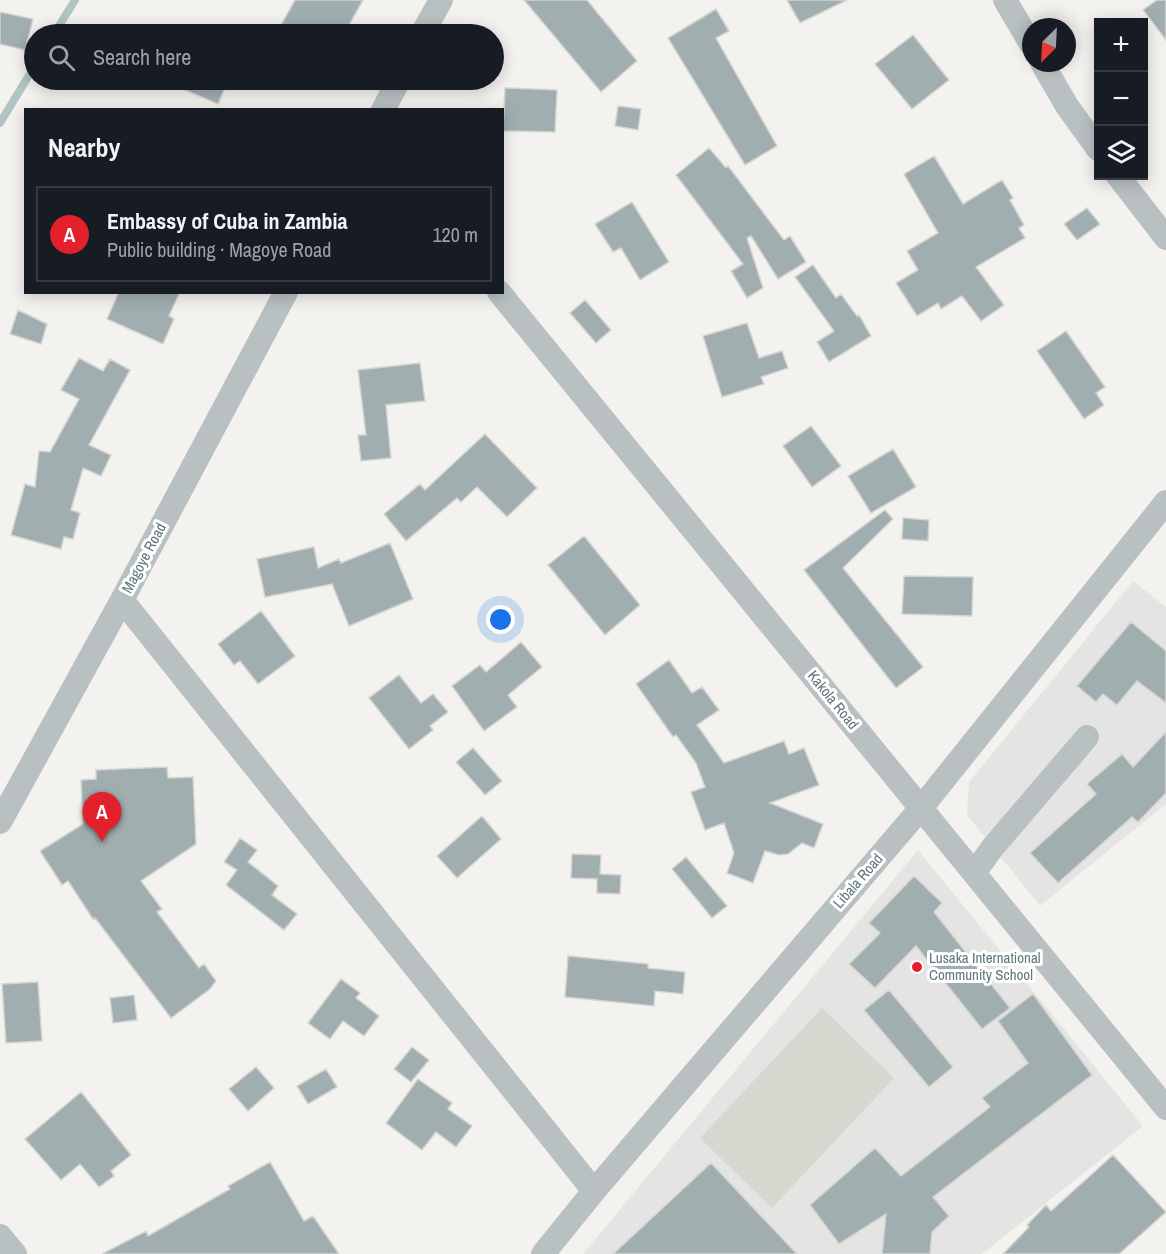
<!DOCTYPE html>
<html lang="en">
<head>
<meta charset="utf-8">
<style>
	body { margin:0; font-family:"Archivo Narrow",sans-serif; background:#20242c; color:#f1f3f6 }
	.controls { position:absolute; right:18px; top:18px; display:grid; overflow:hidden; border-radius:0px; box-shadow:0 3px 15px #0003 }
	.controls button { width:54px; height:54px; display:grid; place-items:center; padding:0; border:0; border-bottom:2px solid #363941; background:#171b24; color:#f1f3f6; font:30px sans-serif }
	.compass { position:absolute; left:1022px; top:18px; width:54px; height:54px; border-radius:50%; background:#171b24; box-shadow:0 3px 15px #0003; rotate:204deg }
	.you { position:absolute; left:501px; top:620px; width:21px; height:21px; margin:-15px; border:4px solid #fff; border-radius:50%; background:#1a73e8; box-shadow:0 0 0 9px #1a73e833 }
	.badge { display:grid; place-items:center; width:39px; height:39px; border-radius:50%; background:#e2212c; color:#fff; font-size:20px; font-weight:700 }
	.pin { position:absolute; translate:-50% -50px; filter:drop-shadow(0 2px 3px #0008) }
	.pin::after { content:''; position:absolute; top:32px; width:21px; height:18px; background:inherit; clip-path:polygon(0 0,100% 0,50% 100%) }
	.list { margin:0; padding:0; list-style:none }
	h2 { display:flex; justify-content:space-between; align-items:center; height:78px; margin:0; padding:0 24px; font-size:26px }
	h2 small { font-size:20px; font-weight:400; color:#9ea1a6 }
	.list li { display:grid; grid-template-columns:39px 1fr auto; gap:18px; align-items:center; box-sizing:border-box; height:96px; margin:0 12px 12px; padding:0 12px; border:2px solid #363941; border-radius:0px }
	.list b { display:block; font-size:22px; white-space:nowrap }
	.list p { margin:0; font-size:20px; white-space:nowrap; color:#9ea1a6 }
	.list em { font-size:20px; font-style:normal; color:#9ea1a6 }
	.icon { flex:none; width:33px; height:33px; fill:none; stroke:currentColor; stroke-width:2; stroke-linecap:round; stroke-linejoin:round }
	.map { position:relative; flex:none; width:1166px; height:1254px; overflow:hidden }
	.search { position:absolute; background:#171b24; box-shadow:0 3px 15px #0003; left:24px; top:24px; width:480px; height:66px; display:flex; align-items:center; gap:15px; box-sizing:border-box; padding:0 21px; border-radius:33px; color:#9ea1a6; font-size:22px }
	.panel { position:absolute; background:#171b24; box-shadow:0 3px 15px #0003; left:24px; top:108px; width:480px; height:186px; border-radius:0px }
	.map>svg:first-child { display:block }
	.built { fill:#e4e4e3 }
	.green { fill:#d5d8ce }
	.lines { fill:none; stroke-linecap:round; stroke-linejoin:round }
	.stream { stroke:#b1c3c3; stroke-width:8 }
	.building { fill:#a1aeaf; stroke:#d5d4d2; stroke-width:1.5 }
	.minor { stroke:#b9c0c2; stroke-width:24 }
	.poi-dot { fill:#e2212c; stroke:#fff; stroke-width:2 }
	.labels { text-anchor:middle; stroke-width:6; stroke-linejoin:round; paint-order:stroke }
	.street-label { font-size:15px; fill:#5e777a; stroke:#fff }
	.poi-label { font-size:15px; fill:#5e777a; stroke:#fff; text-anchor:start }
</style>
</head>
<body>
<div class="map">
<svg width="1166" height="1254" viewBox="0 0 1166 1254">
	<rect width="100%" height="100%" fill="#f4f2ef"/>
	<path class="built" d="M1133 581 1166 607V804L1040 906 967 815 969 782Z
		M918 850 1143 1126 982 1254H583Z"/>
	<path class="green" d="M822 1008 894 1078 772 1208 700 1138Z"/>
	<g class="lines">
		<path class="stream" d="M54 34 75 0
			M0 123 34 67"/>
	</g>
	<path class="building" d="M295 0H363L344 34H276Z
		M524 0H587L637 61 601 92Z
		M787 0H847L800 23Z
		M1157 0H1166V40L1143 10Z
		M716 9 729 31 716 38 777 146 745 165 668 38Z
		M0 12 33 19 25 50 0 44Z
		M913 35 949 80 912 109 875 64Z
		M162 80H228L218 104Z
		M505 88 557 90 555 132 503 131Z
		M618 106 641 109 638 130 615 126Z
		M709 148 726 168 728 166 784 240 790 236 806 262 778 279 751 236 747 238 763 288 747 298 731 271 743 264 676 175Z
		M934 156 963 204 1002 180 1013 198 1010 200 1024 225 1019 228 1025 238 976 267 1004 305 981 321 962 296 941 309 938 303 917 316 896 283 918 270 907 251 938 233 904 174Z
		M632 202 669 262 640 280 621 248 613 252 595 224Z
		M1087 208 1100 224 1077 240 1064 224Z
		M813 265 836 298 841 294 857 316 859 315 871 336 829 362 817 342 834 331 795 277Z
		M119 292H180L169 316 174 319 163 344 107 319Z
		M585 300 611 330 596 343 570 313Z
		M18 310 47 324 41 344 10 334Z
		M747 323 759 358 782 351 788 368 761 377 764 384 722 397 703 336Z
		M1066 331 1105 387 1096 393 1104 405 1084 419 1037 351Z
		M79 358 103 371 110 359 130 370 89 445 111 455 101 476 83 468 71 510 80 513 73 539 64 537 61 549 11 535 25 484 35 487 39 451 50 452 79 399 61 390Z
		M420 363 425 401 386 405 391 458 361 461 358 435H366L358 370Z
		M811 426 841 466 812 487 783 446Z
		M485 434 537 488 507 517 477 487 461 502 457 498 406 541 384 514 420 484 425 490Z
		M893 449 916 487 871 513 848 476Z
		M885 510 893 519 843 568 923 667 896 688 804 570Z
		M903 518 929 520 928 541 902 539Z
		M584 536 640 605 605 635 548 565Z
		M390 543 413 599 349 626 332 584 265 597 257 559 314 547 318 568 339 559 341 563Z
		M904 576 973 577 972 616 902 614Z
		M261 611 295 656 258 684 240 661 234 665 218 644Z
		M1131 622 1166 651V703L1137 681 1117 705 1103 694 1096 702 1077 686Z
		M521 642 542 667 508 695 517 707 484 731 452 686 480 665 486 672Z
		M669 660 692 693 702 687 719 710 697 725 724 763 784 741 789 754 804 748 819 785 770 803 823 824 814 848 802 843 788 854 779 855 765 851 753 883 727 873 734 853 724 823 705 830 691 792 705 787 696 763 676 735 673 737 636 684Z
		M399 675 421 703 433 694 448 712 430 726 433 730 409 749 369 698Z
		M1166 732V793L1138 822 1132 817 1058 883 1030 853 1096 794 1087 784 1122 754 1133 767Z
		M473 748 502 781 485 795 456 762Z
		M167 767 168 778 193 777 196 844 141 881 162 909 157 912 199 968 204 964 216 981 210 989 171 1018 95 918 93 919 68 881 62 885 40 851 83 824 81 780 96 779V770Z
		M482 816 501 839 457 878 437 856Z
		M240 838 257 850 248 862 278 886 272 895 297 914 284 930 226 885 237 870 224 862Z
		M572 854 601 855 600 874 621 875 620 894 597 893V879L571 878Z
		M686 857 727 906 712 918 672 869Z
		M914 876 942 903 934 912 1010 1008 982 1029 916 946 875 988 849 964 880 933 869 923Z
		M568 956 648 964V968L685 972 683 994 655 991 654 1006 565 997Z
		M341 979 360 993 356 998 379 1016 364 1036 343 1021 330 1039 308 1023Z
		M38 982 42 1041 6 1043 2 984Z
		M889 990 953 1067 929 1087 864 1010Z
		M1033 994 1092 1075 933 1197 949 1216 932 1232 930 1254H882L886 1214 839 1244 810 1205 875 1148 901 1176 990 1107 982 1098 1028 1063 998 1021Z
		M134 995 137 1020 113 1023 110 998Z
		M412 1047 429 1060 411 1082 394 1069Z
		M256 1067 274 1088 248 1111 229 1089Z
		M326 1069 337 1087 308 1104 297 1086Z
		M418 1079 452 1103 448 1109 472 1126 456 1147 436 1132 422 1150 386 1123Z
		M81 1092 131 1155 111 1171 114 1176 99 1187 80 1164 61 1180 25 1139Z
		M1113 1155 1166 1212 1119 1254H1003L1029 1227 1027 1225 1046 1205 1051 1211Z
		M270 1162 304 1221 313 1216 339 1254H102L146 1231 148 1236 230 1189 228 1186Z
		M711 1163 797 1254H613Z"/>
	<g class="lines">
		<path class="minor" d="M1005 0 1031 44
			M422 34 441 0
			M1042 63 1067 106 1098 149
			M383 110 399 80
			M1118 176 1166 238
			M499 292 1166 1108
			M122 600 594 1191
			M0 822 122 600 286 292
			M974 873 993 847 1087 737
			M0 1236 15 1254
			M543 1254 594 1191 921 808 1166 502"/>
	</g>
	<circle class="poi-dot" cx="917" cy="967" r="6"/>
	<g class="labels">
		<g class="street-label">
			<text transform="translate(144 558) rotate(-62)" y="5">Magoye Road</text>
			<text transform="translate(833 700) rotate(51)" y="5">Kakola Road</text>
			<text transform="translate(858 881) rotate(-49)" y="5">Libala Road</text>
		</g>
		<g class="poi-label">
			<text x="929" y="963">Lusaka International<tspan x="929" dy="17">Community School</tspan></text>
		</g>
	</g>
</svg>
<div class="controls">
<button>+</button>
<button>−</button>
<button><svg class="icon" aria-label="layers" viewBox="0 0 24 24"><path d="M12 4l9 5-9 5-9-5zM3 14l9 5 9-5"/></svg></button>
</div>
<svg class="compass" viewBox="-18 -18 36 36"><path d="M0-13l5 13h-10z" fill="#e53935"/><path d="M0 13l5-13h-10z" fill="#9ea1a6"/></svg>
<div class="you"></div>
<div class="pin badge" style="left:102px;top:842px">A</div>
<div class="search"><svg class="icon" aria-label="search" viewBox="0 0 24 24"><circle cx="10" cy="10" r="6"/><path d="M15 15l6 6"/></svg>Search here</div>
<section class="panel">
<h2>Nearby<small></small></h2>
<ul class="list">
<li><span class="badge">A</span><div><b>Embassy of Cuba in Zambia</b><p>Public building · Magoye Road</p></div><em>120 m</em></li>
</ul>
</section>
</div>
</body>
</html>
